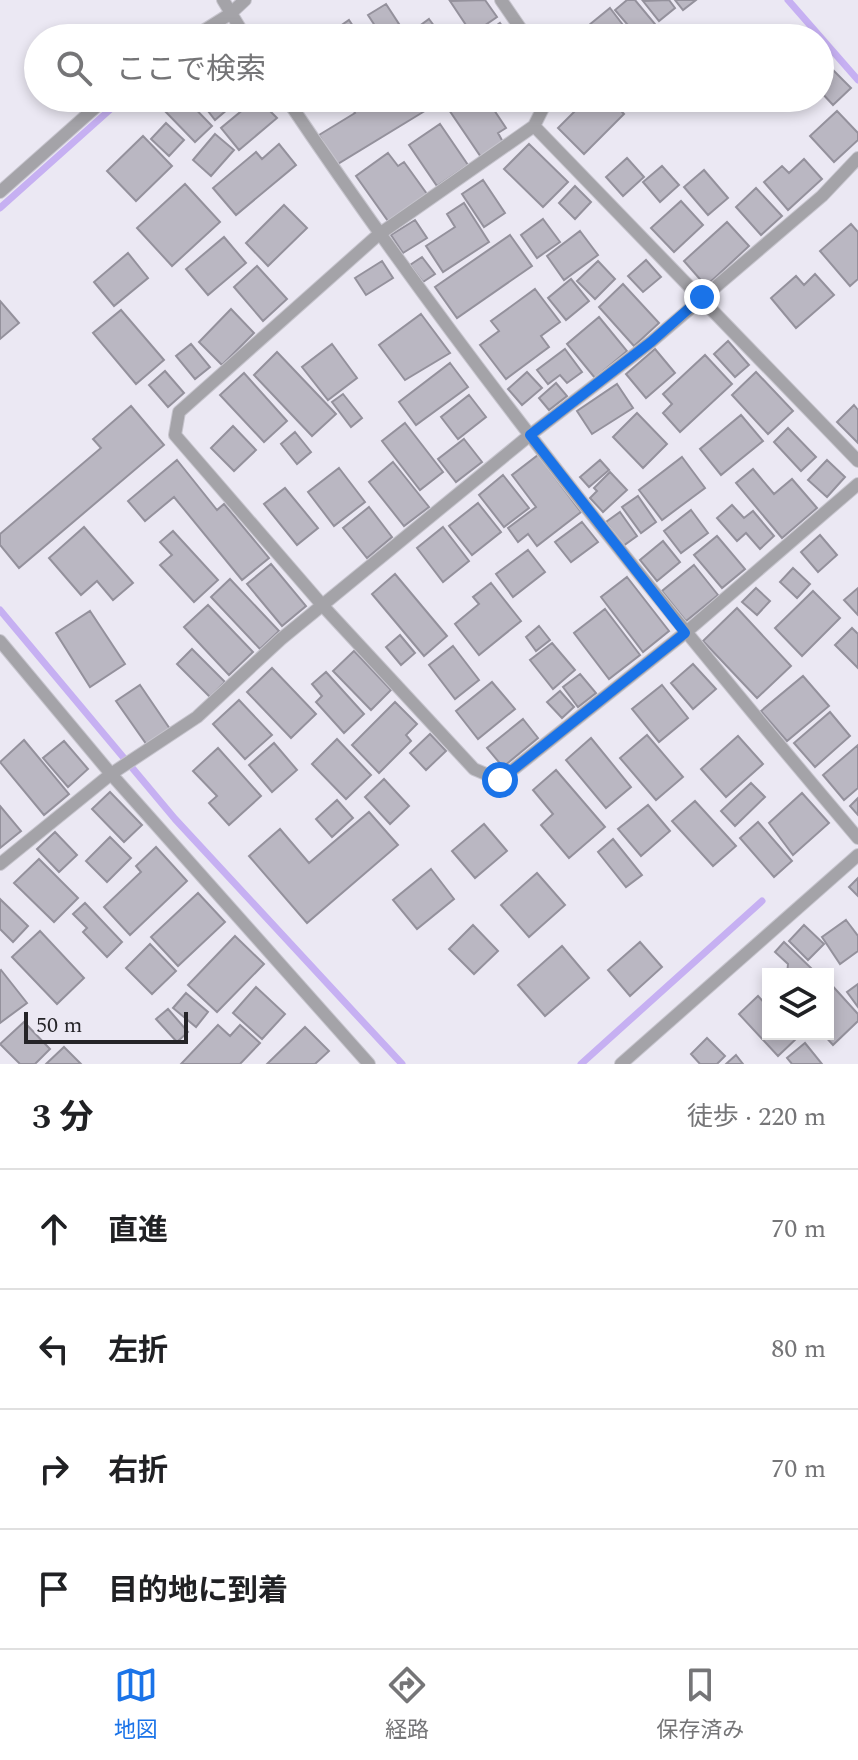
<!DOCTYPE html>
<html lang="ja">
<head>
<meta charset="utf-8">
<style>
	body { margin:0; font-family:Spectral,"Noto Sans JP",serif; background:#f6f6f6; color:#202124 }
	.controls { position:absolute; right:24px; bottom:24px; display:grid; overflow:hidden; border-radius:0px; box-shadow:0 4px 12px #0003 }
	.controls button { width:72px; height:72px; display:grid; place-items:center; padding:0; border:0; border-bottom:2px solid #e0e0e0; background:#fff; color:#202124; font:40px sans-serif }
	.scale { position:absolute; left:24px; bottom:20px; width:164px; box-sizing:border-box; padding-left:8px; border:4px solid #252428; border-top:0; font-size:22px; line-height:28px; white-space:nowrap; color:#252428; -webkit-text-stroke:6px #ebe8f3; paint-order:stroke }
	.stop { position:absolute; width:24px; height:24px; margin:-18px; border:6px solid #1a73e8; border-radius:50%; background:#fff }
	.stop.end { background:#1a73e8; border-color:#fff; box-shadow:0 2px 8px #0008 }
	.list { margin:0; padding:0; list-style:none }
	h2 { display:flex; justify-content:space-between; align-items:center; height:104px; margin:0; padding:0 32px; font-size:34px }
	h2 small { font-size:26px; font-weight:400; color:#757577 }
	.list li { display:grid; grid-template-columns:52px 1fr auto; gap:24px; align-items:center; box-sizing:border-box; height:120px; padding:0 32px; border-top:2px solid #e0e0e0 }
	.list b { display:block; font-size:30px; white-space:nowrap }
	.list em { font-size:26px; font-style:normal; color:#757577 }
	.icon { flex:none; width:44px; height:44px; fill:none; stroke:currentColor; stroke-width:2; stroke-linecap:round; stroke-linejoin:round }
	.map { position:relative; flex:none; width:858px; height:1064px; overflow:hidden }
	.search { position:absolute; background:#fff; box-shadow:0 4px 12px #0003; left:24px; right:24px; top:24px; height:88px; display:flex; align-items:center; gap:20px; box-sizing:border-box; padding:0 28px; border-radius:44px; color:#757577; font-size:30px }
	.sheet { height:584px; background:#fff }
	nav { display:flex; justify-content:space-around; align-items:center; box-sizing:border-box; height:112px; border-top:2px solid #e0e0e0; background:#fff; font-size:22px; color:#757577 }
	nav a { display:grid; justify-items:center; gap:4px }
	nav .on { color:#1a73e8 }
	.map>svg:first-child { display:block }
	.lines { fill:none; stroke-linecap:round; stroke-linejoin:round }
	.stream { stroke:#c6b0f2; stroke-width:7 }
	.building { fill:#bab7c2; stroke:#94919c; stroke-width:2 }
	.service-casing { stroke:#c7c5ce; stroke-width:14 }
	.service { stroke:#a4a3a8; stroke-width:12 }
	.route { stroke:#1a73e8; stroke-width:10 }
</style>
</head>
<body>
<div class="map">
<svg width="858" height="1064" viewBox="0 0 858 1064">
	<rect width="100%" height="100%" fill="#ebe8f3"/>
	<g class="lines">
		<path class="stream" d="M788 0 858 80
			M0 208 123 98
			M0 610 175 819 402 1064
			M581 1064 762 901"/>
	</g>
	<path class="building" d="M485 0 497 17 472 34 450 1Z
		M627 0H635L655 24 638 37 615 10Z
		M669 0 675 8 659 21 643 1Z
		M675 0H696L683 10Z
		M386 4 399 24 381 35 368 15Z
		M610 8 633 38H582L578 34Z
		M429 19 443 38H403Z
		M349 20 361 38H323Z
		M500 23 511 38H479Z
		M826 63 851 88 833 105 820 91V69Z
		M170 98H185L212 126 195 142 161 107Z
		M198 98H241L215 120Z
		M257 98 277 118 239 150 221 128Z
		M351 98H421L428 109 336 165 319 135 355 113 347 100Z
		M454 98H486L506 128 498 133 503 142 481 157 445 104Z
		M588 98H619L614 103 624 114 584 154 558 128Z
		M837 111 858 133V140L834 162 810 136Z
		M166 123 184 140 169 156 151 139Z
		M440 124 468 165 437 186 409 145Z
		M215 134 234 150 211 176 193 160Z
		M143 136 172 166 136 201 107 171Z
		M279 144 296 165 236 215 213 188 256 152 262 159Z
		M529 144 568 182 543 207 504 169Z
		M388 153 398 166 404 162 427 194 388 221 356 176Z
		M627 158 644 177 623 196 606 177Z
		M804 159 822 179 788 210 764 182 782 166 789 173Z
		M662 166 679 185 660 202 643 182Z
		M704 170 728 198 708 215 684 187Z
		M483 180 505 213 484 227 462 194Z
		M185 184 220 222 172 266 137 228Z
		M575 186 591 202 575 219 559 203Z
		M756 188 782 216 761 235 736 207Z
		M681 201 703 225 674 252 651 228Z
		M464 203 489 242 443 272 426 246 455 227 447 214Z
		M284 205 307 228 268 266 246 243Z
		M543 219 560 242 537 258 521 235Z
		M415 220 427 238 403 253 391 235Z
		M727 222 749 246 706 286 684 261Z
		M851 224 858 232V279L850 286 820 251Z
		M580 231 598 255 564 280 547 256Z
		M510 235 532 266 457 318 435 287Z
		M224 237 246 263 208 295 186 269Z
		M128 253 148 278 114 306 94 282Z
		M422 257 435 274 423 282 410 265Z
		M646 260 661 277 643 292 628 276Z
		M382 261 393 278 366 295 355 278Z
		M598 261 615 279 595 299 577 281Z
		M257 266 287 299 263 321 234 287Z
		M815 274 834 295 796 328 771 298 796 276 804 285Z
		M571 279 589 301 566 320 548 298Z
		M623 284 659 323 634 346 599 307Z
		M535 289 560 322 541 336 549 347 506 379 480 345 499 331 491 321Z
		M0 301 19 323 0 339Z
		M231 309 254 333 222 365 199 342Z
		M121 310 164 360 136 384 93 333Z
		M421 314 450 353 405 380 379 345Z
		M599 317 627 351 595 378 567 344Z
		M728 341 749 365 735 377 714 354Z
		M191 344 210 367 195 379 176 356Z
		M332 344 357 378 328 400 302 367Z
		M565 349 582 372 567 383 560 375 548 384 537 370Z
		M655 349 675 373 646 398 626 374Z
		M277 352 336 414 312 436 254 375Z
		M705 355 732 384 680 432 663 413 672 404 663 394Z
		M450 363 468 387 416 425 399 402Z
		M165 371 184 393 168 407 149 385Z
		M527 372 542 388 522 405 508 389Z
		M756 372 793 411 768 434 732 395Z
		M244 373 287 421 264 442 220 395Z
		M556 383 567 396 549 410 539 398Z
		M617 384 633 408 592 434 577 411Z
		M343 394 362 418 351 427 332 402Z
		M469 395 486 417 458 439 441 417Z
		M854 405 858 410V443L837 422Z
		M131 406 164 445 19 568 0 545V534L101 448 93 439Z
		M637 413 667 444 643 468 613 437Z
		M741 415 763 441 721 475 700 449Z
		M405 423 443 472 420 490 382 441Z
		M233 426 256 450 234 471 211 448Z
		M788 428 816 457 801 471 774 442Z
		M295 432 311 452 297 464 281 444Z
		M464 439 482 462 456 482 438 459Z
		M538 455 581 512 537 546 528 534 518 542 508 528 536 507 512 475Z
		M682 457 705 488 662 520 639 490Z
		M177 460 217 510 224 504 269 558 242 580 174 497 145 521 128 501Z
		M600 460 609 470 589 487 580 477Z
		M827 460 845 477 827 497 808 480Z
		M393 462 429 507 404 526 369 482Z
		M339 468 365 502 334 526 308 492Z
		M753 469 774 494 792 479 817 508 782 538 736 483Z
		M610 472 627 490 603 512 590 498 597 491 594 488Z
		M503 475 529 508 504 527 479 495Z
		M285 488 318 528 297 545 264 504Z
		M638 496 656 522 641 533 622 507Z
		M478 503 501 532 472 555 449 526Z
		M732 505 744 518 753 511 774 536 760 549 746 533 737 541 717 518Z
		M369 507 392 537 367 558 343 528Z
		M691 510 708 533 681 553 664 531Z
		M620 512 637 536 623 546 606 522Z
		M582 522 598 542 571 562 555 542Z
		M84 527 133 583 113 600 97 581 81 595 49 558Z
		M443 527 469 561 443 582 417 548Z
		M173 531 218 580 194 602 160 565 172 555 160 542Z
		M820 535 837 555 818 572 801 552Z
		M717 536 745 569 722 588 694 555Z
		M663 541 680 562 657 581 640 560Z
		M528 550 545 572 513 597 496 574Z
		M271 564 306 606 282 626 247 584Z
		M694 565 718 595 686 621 662 591Z
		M793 568 810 584 797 598 780 582Z
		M395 574 447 636 424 656 372 594Z
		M627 577 669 631 643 652 601 597Z
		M230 579 279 631 260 649 211 597Z
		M491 583 521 621 479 655 455 624 479 604 473 597Z
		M756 588 770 601 757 615 742 602Z
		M858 588V615L844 600Z
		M813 591 840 618 802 656 775 628Z
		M208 605 253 652 229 675 184 627Z
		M737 608 791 666 757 698 703 641Z
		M605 609 640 655 609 679 574 633Z
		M90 611 125 664 90 687 56 633Z
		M539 626 550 640 536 651 526 637Z
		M852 628 858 634V668L835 645Z
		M400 635 415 653 401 665 386 647Z
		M552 643 575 670 553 689 530 660Z
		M453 646 479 680 455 699 429 665Z
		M192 649 225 682 210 697 177 664Z
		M354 651 391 690 371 710 333 671Z
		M693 664 716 689 693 709 671 683Z
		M272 668 316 714 291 738 247 692Z
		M326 672 364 714 344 733 316 702 322 696 312 684Z
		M580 674 596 693 578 707 563 687Z
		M803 676 829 706 787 741 761 711Z
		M492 682 515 709 478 739 456 711Z
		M140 685 170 729 147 745 116 701Z
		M662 685 688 718 659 742 632 709Z
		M560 691 574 707 562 718 547 702Z
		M239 700 272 735 245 759 213 724Z
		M395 702 417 724 406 735 411 741 379 773 352 745Z
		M830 712 850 736 815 767 794 743Z
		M523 719 538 738 503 767 487 748Z
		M430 734 446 751 426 770 410 753Z
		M647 735 683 777 656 800 620 758Z
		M738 736 763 764 726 797 701 769Z
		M591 738 631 787 606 808 566 760Z
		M337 739 371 775 346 799 312 764Z
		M24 740 69 794 44 815 0 762Z
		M64 741 88 769 68 787 43 758Z
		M274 743 297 770 272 792 249 765Z
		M858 745V788L844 800 823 775Z
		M218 748 261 796 229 825 209 803 217 796 193 771Z
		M556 770 605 827 569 858 541 825 553 814 533 790Z
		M384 779 409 806 390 824 365 797Z
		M751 783 765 797 735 826 721 811Z
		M110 792 142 825 124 842 92 809Z
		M802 793 829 823 793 855 769 823Z
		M858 798V815L850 806Z
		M337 800 353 818 332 837 316 819Z
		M695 801 736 846 713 866 672 821Z
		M648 805 670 831 641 856 618 829Z
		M0 806 21 831 0 848Z
		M369 812 398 845 307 923 249 856 280 829 309 863Z
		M758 822 792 861 774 877 740 838Z
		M484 824 507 851 475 878 452 851Z
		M55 832 77 855 59 872 37 849Z
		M110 837 131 858 107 882 86 861Z
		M613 839 642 875 626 887 598 852Z
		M156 847 187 881 130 935 104 907 141 872 136 866Z
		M39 859 78 898 54 922 14 883Z
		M431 869 454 899 417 929 393 900Z
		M537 873 565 905 529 937 501 905Z
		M858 878V896L849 887Z
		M198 893 225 922 178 966 151 937Z
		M0 899 28 926 13 942 0 929Z
		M85 903 122 942 107 957 83 932 87 928 73 914Z
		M846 920 858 936V951L840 964 822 937Z
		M473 925 498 951 474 974 449 949Z
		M804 925 824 944 808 960 789 941Z
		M40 931 84 978 57 1004 12 957Z
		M235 936 264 964 217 1012 188 985Z
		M640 942 662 967 630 996 608 970Z
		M784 942 812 969 807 974H787L788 964 775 952Z
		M150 944 176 971 152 994 126 968Z
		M562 946 589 978 545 1016 518 985Z
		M1 970 27 1003 0 1023V971Z
		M828 981 858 1014V1021L833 1045 823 1034H828Z
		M858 984V1007L847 992Z
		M256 987 285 1014 262 1039 233 1013Z
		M186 993 208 1012 196 1027 173 1008Z
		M758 996 768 1007V1034H793L797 1038 778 1056 739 1014Z
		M168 1009 188 1032 177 1042 156 1019Z
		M24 1022 50 1049 35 1064H20L0 1044Z
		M218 1025 230 1036 240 1025 260 1043 240 1064H181Z
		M305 1027 329 1051 315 1064H267Z
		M707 1038 725 1056 717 1064H700L691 1054Z
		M805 1043 822 1064H792L787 1058Z
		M64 1047 81 1064H46Z
		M736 1055 743 1064H726Z"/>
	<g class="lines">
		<g class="service-casing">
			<path id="service" d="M223 0 246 38
				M501 0 527 38
				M192 38 230 14 245 0
				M286 98C460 357 656 600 858 838
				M548 98 534 126 378 235 179 412 175 435 323 606 474 769 500 780 685 633 858 484
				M534 126 858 461
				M0 192 106 98
				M0 641 111 774 369 1064
				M0 864 111 774 197 717 281 639 530 435 651 342 822 196 858 158
				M621 1064 858 855"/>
		</g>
		<use href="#service" class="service"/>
	</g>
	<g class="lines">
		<path class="route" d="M500 780 685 633 530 435 651 342 702 297"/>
	</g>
</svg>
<div class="controls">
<button><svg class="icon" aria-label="layers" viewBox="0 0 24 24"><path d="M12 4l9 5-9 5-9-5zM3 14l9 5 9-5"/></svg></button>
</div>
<div class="scale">50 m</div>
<div class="stop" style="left:500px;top:780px"></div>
<div class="stop end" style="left:702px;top:297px"></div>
<div class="search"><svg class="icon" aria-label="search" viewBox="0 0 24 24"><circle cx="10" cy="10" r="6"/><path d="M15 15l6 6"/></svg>ここで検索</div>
</div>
<section class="sheet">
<h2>3 分<small>徒歩 · 220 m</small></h2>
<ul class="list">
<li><svg class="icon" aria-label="ahead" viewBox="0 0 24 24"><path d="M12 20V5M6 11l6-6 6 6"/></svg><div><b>直進</b></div><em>70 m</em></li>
<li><svg class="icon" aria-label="left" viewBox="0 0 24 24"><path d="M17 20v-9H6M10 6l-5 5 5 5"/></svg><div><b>左折</b></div><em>80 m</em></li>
<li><svg class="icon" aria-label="right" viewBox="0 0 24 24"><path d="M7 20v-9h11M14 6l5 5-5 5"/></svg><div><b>右折</b></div><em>70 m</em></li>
<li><svg class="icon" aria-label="arrive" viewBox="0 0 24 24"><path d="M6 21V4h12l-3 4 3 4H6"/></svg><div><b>目的地に到着</b></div></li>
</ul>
</section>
<nav>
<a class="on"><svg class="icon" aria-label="map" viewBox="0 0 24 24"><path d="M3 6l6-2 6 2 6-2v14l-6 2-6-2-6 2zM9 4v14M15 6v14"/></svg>地図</a>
<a><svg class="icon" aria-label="directions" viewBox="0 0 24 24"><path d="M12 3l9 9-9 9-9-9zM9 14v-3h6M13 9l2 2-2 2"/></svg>経路</a>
<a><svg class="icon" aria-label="saved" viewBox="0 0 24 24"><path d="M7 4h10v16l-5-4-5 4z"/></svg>保存済み</a>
</nav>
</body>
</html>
